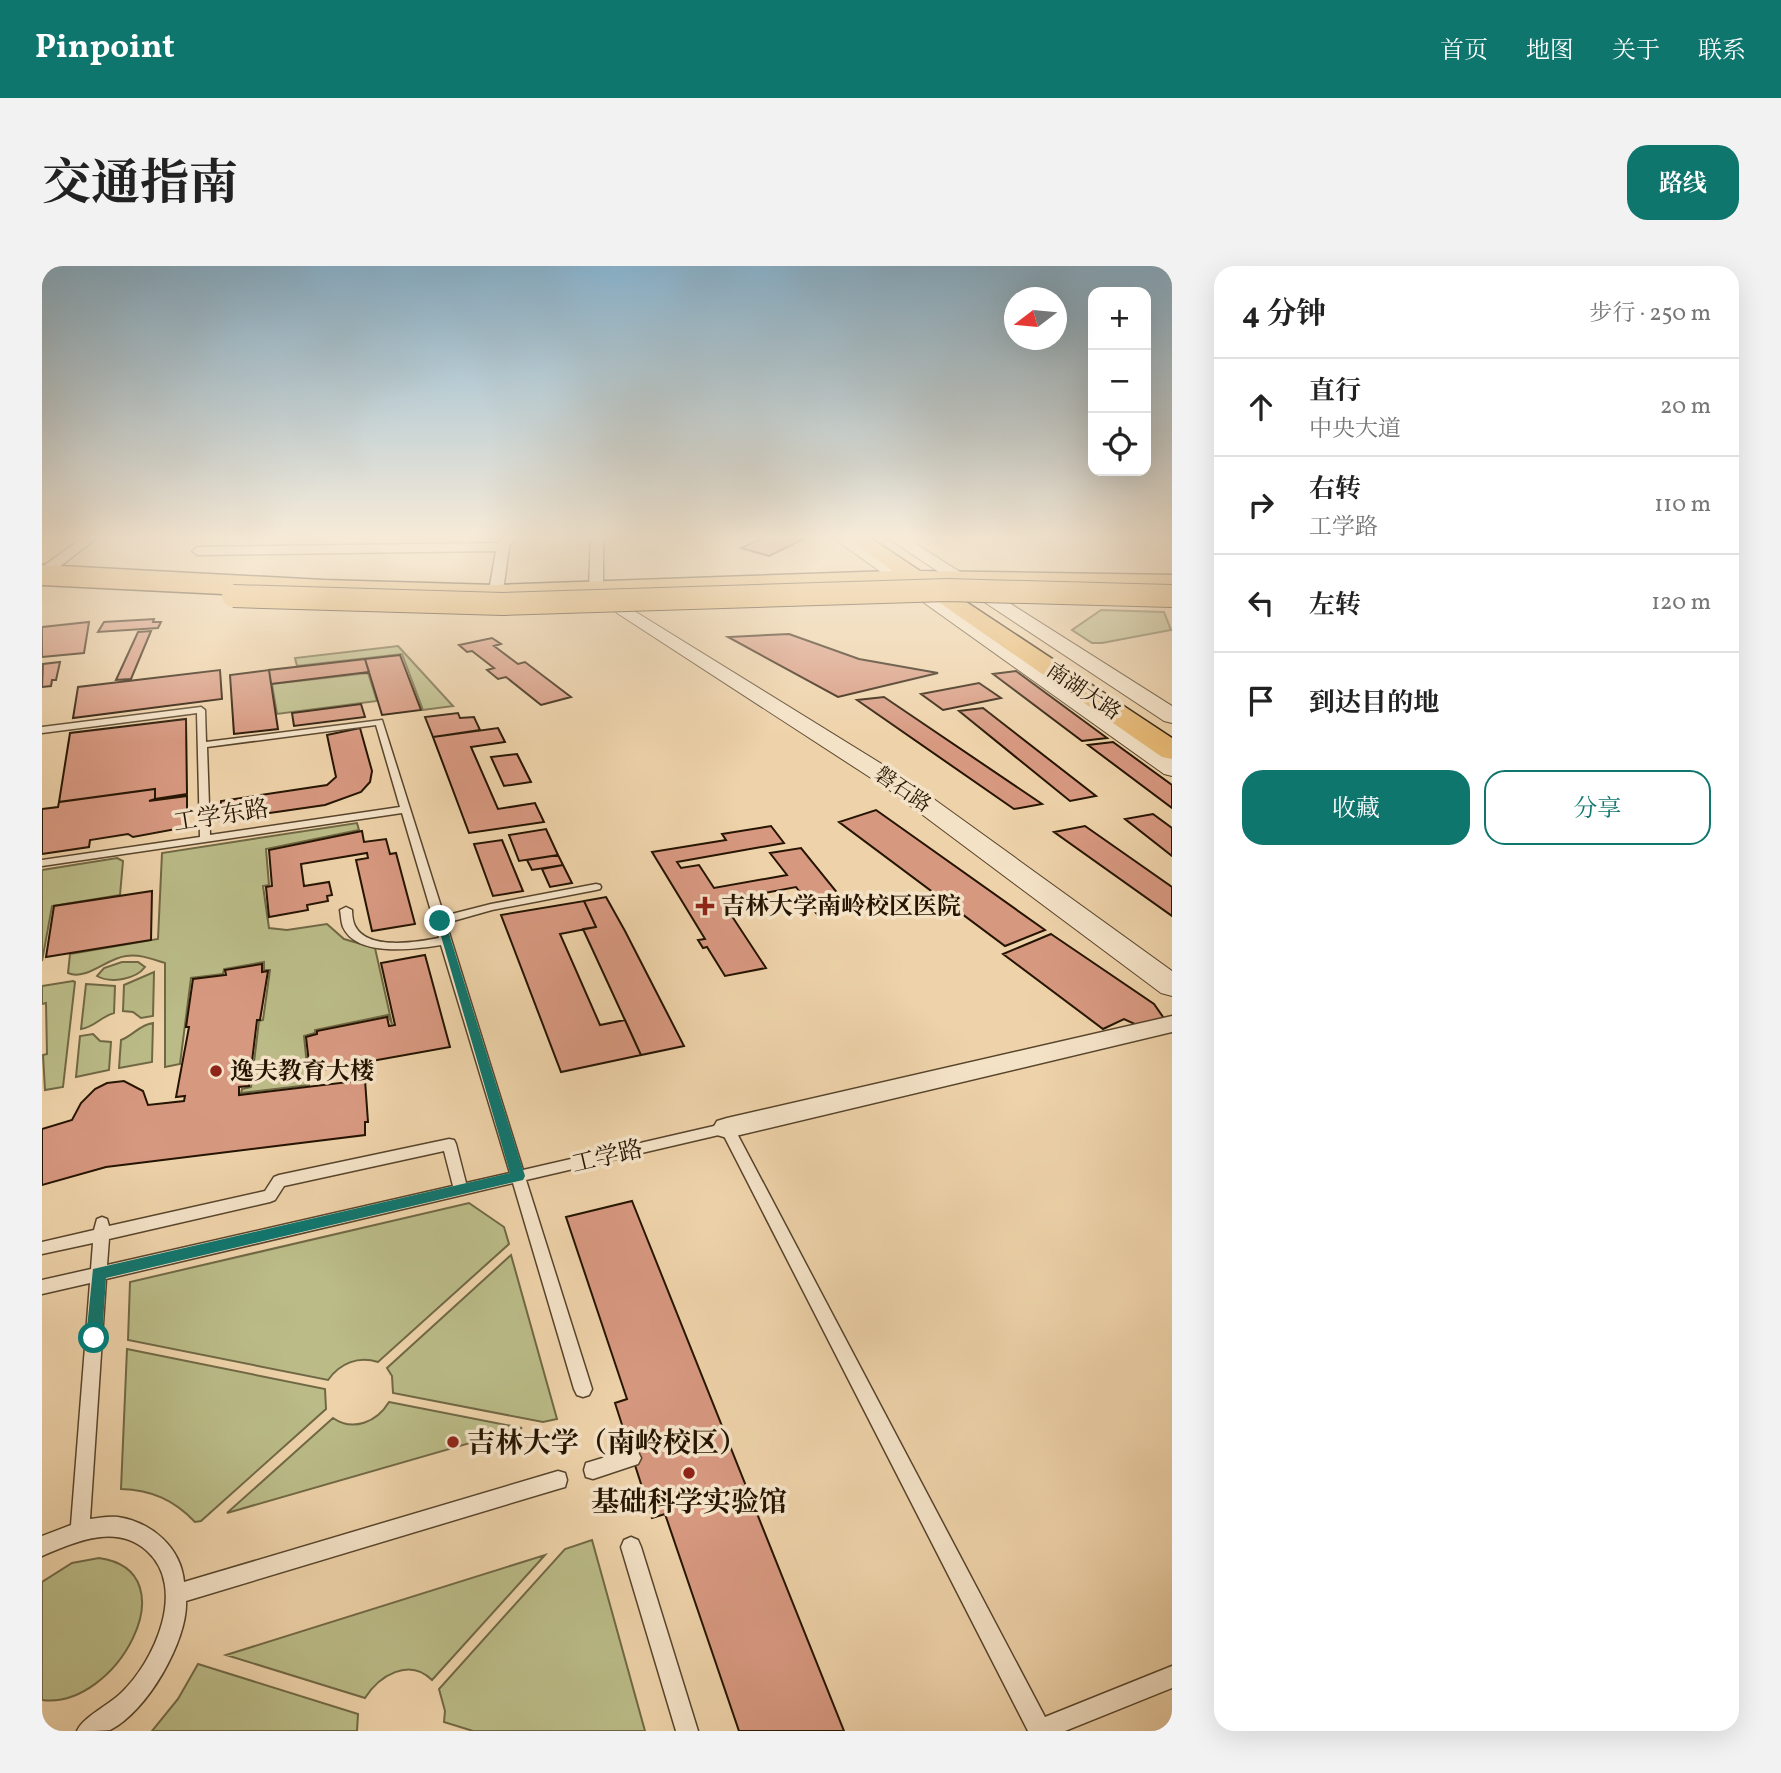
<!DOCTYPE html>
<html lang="zh">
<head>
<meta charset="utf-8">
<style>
	body { margin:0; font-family:Vollkorn,"Noto Serif SC",serif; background:#f2f2f2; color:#222 }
	.controls { position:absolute; right:21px; top:21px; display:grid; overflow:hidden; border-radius:14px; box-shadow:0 7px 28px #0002 }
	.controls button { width:63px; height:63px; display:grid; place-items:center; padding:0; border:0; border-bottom:2px solid #e0e0e0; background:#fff; color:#222; font:35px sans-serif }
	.compass { position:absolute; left:962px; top:21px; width:63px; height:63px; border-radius:50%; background:#fff; box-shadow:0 7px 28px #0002; rotate:254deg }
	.stop { position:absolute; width:21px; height:21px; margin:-16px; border:5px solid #0f766e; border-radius:50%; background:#fff }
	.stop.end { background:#0f766e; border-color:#fff; box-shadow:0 2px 7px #0008 }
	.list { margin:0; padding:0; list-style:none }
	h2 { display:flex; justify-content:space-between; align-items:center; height:91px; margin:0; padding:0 28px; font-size:30px }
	h2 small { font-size:23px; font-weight:400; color:#767676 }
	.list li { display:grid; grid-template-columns:46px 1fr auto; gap:21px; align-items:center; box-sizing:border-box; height:98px; padding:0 28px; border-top:2px solid #e0e0e0 }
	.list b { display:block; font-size:26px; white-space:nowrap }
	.list p { margin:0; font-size:23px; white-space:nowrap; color:#767676 }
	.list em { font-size:23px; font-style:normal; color:#767676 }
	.actions { display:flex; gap:14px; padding:21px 28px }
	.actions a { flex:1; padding:16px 0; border:2px solid #0f766e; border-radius:21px; text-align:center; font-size:24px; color:#0f766e }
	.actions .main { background:#0f766e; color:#fff }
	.icon { flex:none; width:38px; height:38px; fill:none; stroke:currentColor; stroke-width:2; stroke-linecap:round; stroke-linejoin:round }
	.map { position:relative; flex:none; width:1130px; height:1465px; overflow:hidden; border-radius:21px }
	header { display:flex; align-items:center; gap:42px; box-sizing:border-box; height:98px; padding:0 35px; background:#0f766e; color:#fff }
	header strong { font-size:33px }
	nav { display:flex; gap:38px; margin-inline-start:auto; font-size:24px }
	.intro { display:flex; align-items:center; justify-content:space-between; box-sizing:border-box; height:168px; padding:0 42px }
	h1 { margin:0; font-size:49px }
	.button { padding:18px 32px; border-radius:21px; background:#0f766e; color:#fff; font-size:24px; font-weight:700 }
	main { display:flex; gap:42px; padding:0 42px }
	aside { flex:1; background:#fff; border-radius:21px; box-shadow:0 7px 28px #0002 }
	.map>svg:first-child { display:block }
	.green { fill:#babb87; stroke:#706844; stroke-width:2 }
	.building { fill:#d79880; stroke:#251401; stroke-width:2 }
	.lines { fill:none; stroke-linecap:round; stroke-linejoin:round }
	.service-casing { stroke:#57442b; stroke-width:3 }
	.minor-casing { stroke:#57442b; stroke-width:3 }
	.tertiary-casing { stroke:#57442b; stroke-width:2 }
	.primary-casing { stroke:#251401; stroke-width:3 }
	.trunk-casing { stroke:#251401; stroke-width:3 }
	.service { fill:#f4e2c7; fill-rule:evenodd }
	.minor { fill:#f4e2c7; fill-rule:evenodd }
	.tertiary { fill:#f4e2c7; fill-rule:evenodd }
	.primary { fill:#e7b974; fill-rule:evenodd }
	.trunk { fill:#e7b974; fill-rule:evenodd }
	.trunk-bridge-casing { stroke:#251401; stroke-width:24; stroke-linecap:butt }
	.trunk-bridge { stroke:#e7b974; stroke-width:22 }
	.route { fill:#0f766e }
	.poi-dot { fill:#8f2418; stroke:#f4e2c7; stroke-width:2.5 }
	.labels { text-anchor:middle; stroke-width:7; stroke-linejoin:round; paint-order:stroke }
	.far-street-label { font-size:21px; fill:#251401; stroke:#f4e2c7 }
	.street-label { font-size:24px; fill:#251401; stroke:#f4e2c7 }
	.poi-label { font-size:24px; font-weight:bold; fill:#251401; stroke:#f4e2c7; text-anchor:start }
	.near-poi-label { font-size:28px; font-weight:bold; fill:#251401; stroke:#f4e2c7; text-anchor:start }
</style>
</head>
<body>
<header>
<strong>Pinpoint</strong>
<nav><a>首页</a><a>地图</a><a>关于</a><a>联系</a></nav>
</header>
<div class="intro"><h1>交通指南</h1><a class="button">路线</a></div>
<main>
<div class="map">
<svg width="1130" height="1465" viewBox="0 0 1130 1465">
	<rect width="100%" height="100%" fill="#eed2a9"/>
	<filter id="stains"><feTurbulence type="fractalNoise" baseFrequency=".00286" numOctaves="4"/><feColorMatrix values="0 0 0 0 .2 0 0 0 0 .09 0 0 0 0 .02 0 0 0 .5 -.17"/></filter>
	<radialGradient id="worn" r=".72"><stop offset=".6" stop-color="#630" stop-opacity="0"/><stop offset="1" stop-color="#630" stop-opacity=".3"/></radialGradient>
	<path class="green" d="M1059 344 1122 346 1129 364 1060 377H1050L1030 364Z
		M356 380 411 440 381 444 360 388 255 400 253 392Z
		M326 407 335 435 235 448 230 418Z
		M315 557 317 564 224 583 227 619 221 620 227 662 245 664 285 658 302 673 333 682 350 758 346 749 273 764V767L262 770 267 819 199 827 200 823 209 821 217 755 221 754 228 704H222V696L182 703 181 708 149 712 138 798 123 801V697C110 693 98 688 84 690 65 692 44 715 26 707L28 688 116 673 120 587Z
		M75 592 81 595 78 629 10 640 0 695V604Z
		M80 696H96L103 701C94 713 69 718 55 710L62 702Z
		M112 706 111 750 99 752 91 746 81 745 82 719Z
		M31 715 33 716 21 821 3 824 1 789 5 788 4 737 0 738V720Z
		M44 718 73 720 72 747C58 751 53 761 39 763Z
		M111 757 110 796 77 802 79 774C92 769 97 759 111 757Z
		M51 768 58 775 69 776 67 804 34 811 38 770Z
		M427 937 462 961 467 978 336 1096C316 1090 298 1097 286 1114L86 1074 88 1016Z
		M469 989 515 1153 501 1156 351 1127 350 1110 345 1102Z
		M85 1083 283 1123 284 1143 159 1255 153 1256C132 1234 110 1224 79 1223Z
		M347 1136 480 1162 185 1247 291 1152C311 1166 335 1156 347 1136Z
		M550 1274 603 1465H431L402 1456 403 1445 397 1423 523 1283Z
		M503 1289 390 1414C367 1391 337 1410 323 1432L184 1389Z
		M57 1292C150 1305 74 1444 0 1434V1316L30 1297Z
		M156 1398 316 1448 315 1465H110L136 1433Z"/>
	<path class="building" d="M723 271H763L764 272 727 290 699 282Z
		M112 353 111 356H119L116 362 56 366 62 356Z
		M47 356 42 387 0 391V361Z
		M109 365 89 413 74 414 96 366Z
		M747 368 817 393 896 407 796 431 686 371Z
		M450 372 459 378 452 380 476 398 483 396 529 431 499 439 464 411 456 413 445 404 452 402 430 385 425 386 417 379Z
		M358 389 379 444 340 449 323 393Z
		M323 393 327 406 229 418 227 404Z
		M18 396 14 414H10L9 420 0 421 1 398Z
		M178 404 180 433 31 452 36 421Z
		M227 404 236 463 192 468 188 409Z
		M974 405 1065 472 1040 475 951 408Z
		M937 417 959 432 901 444 879 428Z
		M842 431 1000 538 972 543 815 434Z
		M319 438 323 451 252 460 250 447Z
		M941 442 1054 530 1028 535 917 445Z
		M416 447 418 452 432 451 438 464 391 471 383 451Z
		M144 453 145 528 113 533V523L17 536 28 467Z
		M318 462 330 505 328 516 319 526 283 539 173 555 172 544 179 543V535L285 519 294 511 285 469Z
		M456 462 463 476 429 481 456 543 493 537 502 556 427 567 391 471Z
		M1071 476 1130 519V542L1046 479Z
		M475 488 489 516 462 520 449 491Z
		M113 523V533L107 535 145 530V561L91 571 86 568 48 574 47 581 0 588V543L16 541 17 536Z
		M834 544 1003 664 963 680 797 556Z
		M1111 548 1130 562V590L1083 553Z
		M729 560 742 577 635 596 639 602 657 599 672 622 745 609 728 587 759 582 810 645 777 651 754 621 680 635 724 702 683 710 665 681 661 682 656 674 663 673 610 586 684 574 680 568Z
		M1043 560 1130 621V650L1012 566Z
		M504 563 516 589 477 595 467 569Z
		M320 565 322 576 344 573 348 588 354 587 373 658 330 665 314 594 326 592 325 587 259 598 262 620 287 616 290 629 285 630 286 635 265 639 266 644 227 651 224 621 230 620 227 584Z
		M460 574 481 625 451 630 432 578Z
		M516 589 521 599 490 604 485 594Z
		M521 599 530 617 508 621 500 603Z
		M110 625 109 674 4 691 12 640Z
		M564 631 583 665 642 780 599 789 541 663 554 661 542 635Z
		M542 635 554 661 518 668 558 759 583 754 599 789 519 806 459 649Z
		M1009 668 1112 738 1121 751 1113 759 1097 760 1082 753 1061 763 961 688Z
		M383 689 408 781 268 806 264 771 275 768V765L345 751 347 760 353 759 339 697Z
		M220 698V706L226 705 218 754H215L207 820 197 821V829L323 814 326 856H323V869L64 901 0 919V863L30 854 39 837 53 823 65 817 82 815 101 825 106 839 142 835 143 830 134 831 147 761H144L151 713 184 709 183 704Z
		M590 935 802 1465H697L623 1248 610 1252 573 1137 585 1133 524 951Z"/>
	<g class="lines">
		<g class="service-casing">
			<path id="service" d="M159 441 163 444 164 476 340 454 402 650 449 638 554 618 558 619 559 621 558 623 554 624 450 644 404 657 481 904 685 857 690 858 1003 1451 1130 1400V1422L1023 1465H986L681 868 484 914 550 1123 547 1129 541 1131 535 1129 532 1123 471 917 64 1013 48 1253C57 1252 67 1250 76 1251 109 1256 139 1281 142 1316L516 1205 523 1207 525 1214 523 1221 516 1223 144 1335C146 1375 104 1447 68 1464 59 1465 44 1465 35 1465 41 1451 67 1439 79 1427 112 1396 146 1322 105 1285 74 1257 33 1276 0 1290V1270L29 1259 48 1017 0 1028V1014L49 1003 51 977 0 988V976L52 964 55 953 60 951 65 953 67 960 223 925 232 911 237 909 407 873 412 874 414 878 424 917 468 907 399 679C373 683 315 692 301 661 299 656 299 649 298 644L304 641 310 644C310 649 311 656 313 660 326 685 375 676 397 672L360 547 0 600V594L158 571 155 447 0 467V461ZM334 459 358 541 168 569 165 481ZM402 885 411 920 65 999 67 973 228 936 233 934 242 920Z
				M590 1183 596 1186 599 1192 596 1198 551 1213 544 1211 542 1204 544 1197Z
				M589 1271 596 1274 599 1281 656 1465H634L579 1281 582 1274Z"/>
		</g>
		<g class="minor-casing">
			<path id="minor" d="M42 271H56L8 308H0V301Z
				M462 271H474L467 281 461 325 454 329 447 325 454 285 156 289 150 285 156 281 457 277Z
				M549 271H561V323L554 327 547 323Z
				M1130 750V766L685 872 675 869 671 862 675 855 685 852Z"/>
		</g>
		<g class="tertiary-casing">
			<path id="tertiary" d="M790 271H808L1130 492V510L1122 508Z
				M844 271H863L1130 440V457L1122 455Z
				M581 338 864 513 1130 705V730L1119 727 846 523 575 347 572 343 575 339Z"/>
		</g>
		<g class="primary-casing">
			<path id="primary" d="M804 271H827L878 305 1130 309V321L897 318 1130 472V493L1120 491 869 317 454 331 282 326 0 311V299L282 314 454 319 851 305Z"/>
		</g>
		<g class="trunk-casing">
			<path id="trunk" d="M0 307 201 317 212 323 201 329 0 319Z"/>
		</g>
		<use href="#service" class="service"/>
		<use href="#minor" class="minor"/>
		<use href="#tertiary" class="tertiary"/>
		<use href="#primary" class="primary"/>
		<use href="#trunk" class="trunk"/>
		<g class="trunk-bridge-casing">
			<path id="trunk-bridge" d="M191 330 461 338 905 324 1130 330"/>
		</g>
		<use href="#trunk-bridge" class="trunk-bridge"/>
	</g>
	<linearGradient id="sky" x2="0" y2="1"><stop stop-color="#89b5d1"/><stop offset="0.57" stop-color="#f7ebd8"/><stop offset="1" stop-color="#f7ebd8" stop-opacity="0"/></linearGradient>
	<rect width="1130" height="476" fill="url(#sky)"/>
	<path class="route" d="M394 653 403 655 483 910 481 914 64 1012 60 1072 52 1079 46 1076 44 1072 51 1003 468 907Z"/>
	<g class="poi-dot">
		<path d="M659.5 629.5h7v7h7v7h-7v7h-7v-7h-7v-7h7z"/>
		<circle cx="174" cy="805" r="7"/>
		<circle cx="411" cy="1176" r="7"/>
		<circle cx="647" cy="1207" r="7"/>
	</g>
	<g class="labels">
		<g class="far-street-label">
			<text transform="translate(1042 425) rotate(34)" y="7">南湖大路</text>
			<text transform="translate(861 523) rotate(34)" y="7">磐石路</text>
		</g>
		<g class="street-label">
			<text transform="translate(179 549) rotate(-9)" y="8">工学东路</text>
			<text transform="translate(565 890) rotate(-13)" y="8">工学路</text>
		</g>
		<g class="poi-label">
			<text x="679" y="648">吉林大学南岭校区医院</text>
			<text x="188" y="813">逸夫教育大楼</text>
		</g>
		<g class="near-poi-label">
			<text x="425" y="1186">吉林大学（南岭校区）</text>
			<text x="647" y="1245" text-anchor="middle">基础科学实验馆</text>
		</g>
	</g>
	<rect width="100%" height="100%" filter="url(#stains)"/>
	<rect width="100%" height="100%" fill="url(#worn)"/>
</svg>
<div class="controls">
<button>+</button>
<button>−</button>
<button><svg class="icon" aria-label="locate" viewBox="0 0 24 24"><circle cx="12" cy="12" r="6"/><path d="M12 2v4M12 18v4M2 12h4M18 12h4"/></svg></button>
</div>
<svg class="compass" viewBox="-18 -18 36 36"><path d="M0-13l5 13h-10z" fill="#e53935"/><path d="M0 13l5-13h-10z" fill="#767676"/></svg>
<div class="stop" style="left:52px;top:1072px"></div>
<div class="stop end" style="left:398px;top:655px"></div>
</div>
<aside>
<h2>4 分钟<small>步行 · 250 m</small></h2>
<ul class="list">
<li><svg class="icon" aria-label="ahead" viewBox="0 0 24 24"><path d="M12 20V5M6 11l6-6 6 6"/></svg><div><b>直行</b><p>中央大道</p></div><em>20 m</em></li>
<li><svg class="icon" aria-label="right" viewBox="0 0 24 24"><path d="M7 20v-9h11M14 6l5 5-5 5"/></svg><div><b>右转</b><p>工学路</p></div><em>110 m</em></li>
<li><svg class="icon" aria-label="left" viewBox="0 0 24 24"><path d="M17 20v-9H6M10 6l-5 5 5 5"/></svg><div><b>左转</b></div><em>120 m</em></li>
<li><svg class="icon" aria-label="arrive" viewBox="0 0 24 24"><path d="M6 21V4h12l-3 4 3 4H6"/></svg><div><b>到达目的地</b></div></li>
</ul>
<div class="actions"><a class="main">收藏</a><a>分享</a></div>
</aside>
</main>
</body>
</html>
